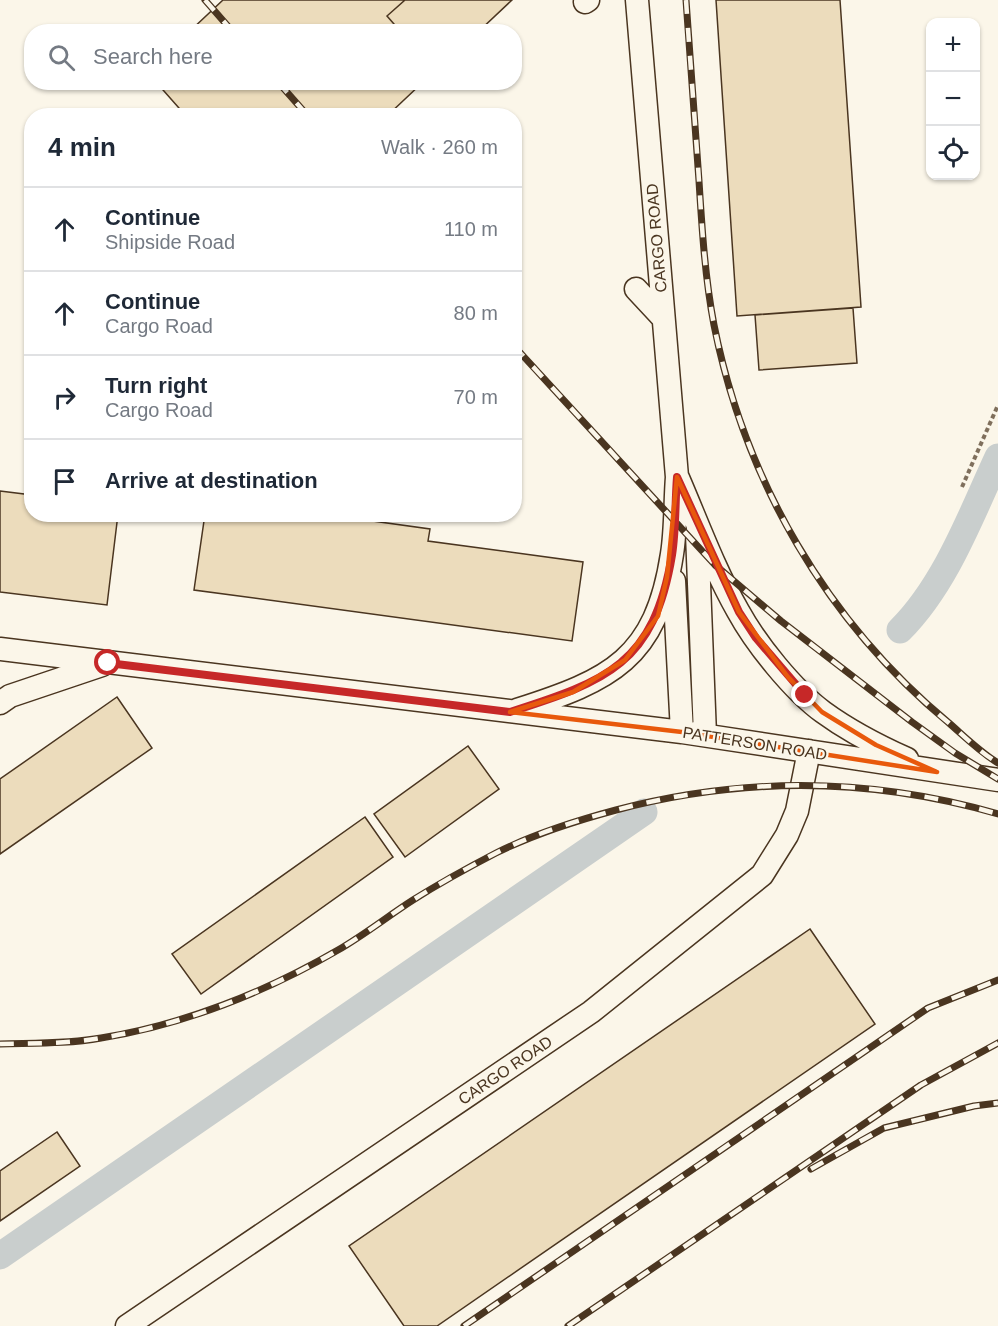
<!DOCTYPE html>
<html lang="en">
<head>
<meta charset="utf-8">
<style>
	body { margin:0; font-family:Helvetica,sans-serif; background:#f6f6f7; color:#1f2937 }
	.controls { position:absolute; right:18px; top:18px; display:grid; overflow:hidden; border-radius:12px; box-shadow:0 2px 4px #0004 }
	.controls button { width:54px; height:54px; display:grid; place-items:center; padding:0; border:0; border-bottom:2px solid #e0e1e3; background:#fff; color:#1f2937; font:30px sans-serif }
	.stop { position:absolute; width:18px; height:18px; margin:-14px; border:4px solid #c62828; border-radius:50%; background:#fff }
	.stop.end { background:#c62828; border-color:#fff; box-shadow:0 2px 6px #0008 }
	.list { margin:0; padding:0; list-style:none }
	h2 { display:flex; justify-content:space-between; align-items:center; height:78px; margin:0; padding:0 24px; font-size:26px }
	h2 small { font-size:20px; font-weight:400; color:#747a83 }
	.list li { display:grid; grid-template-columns:39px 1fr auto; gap:18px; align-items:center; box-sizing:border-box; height:84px; padding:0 24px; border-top:2px solid #e0e1e3 }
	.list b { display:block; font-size:22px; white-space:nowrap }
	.list p { margin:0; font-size:20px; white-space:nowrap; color:#747a83 }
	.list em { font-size:20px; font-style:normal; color:#747a83 }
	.icon { flex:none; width:33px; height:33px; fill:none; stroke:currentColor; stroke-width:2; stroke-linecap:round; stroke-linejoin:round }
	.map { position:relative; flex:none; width:998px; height:1326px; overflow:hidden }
	.search { position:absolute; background:#fff; box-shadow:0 2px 4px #0004; left:24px; top:24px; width:498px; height:66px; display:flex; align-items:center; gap:15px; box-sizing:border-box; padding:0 21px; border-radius:24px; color:#747a83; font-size:22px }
	.panel { position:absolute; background:#fff; box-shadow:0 2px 4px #0004; left:24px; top:108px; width:498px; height:414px; border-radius:24px }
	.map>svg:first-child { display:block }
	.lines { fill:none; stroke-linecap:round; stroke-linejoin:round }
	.canal { stroke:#c9cecd; stroke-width:27 }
	.building { fill:#ecdcbc; stroke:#4a3520; stroke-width:1.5 }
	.minor-casing { stroke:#4a3520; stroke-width:25 }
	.path { stroke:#7f6f5c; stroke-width:4; stroke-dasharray:4.5 3; stroke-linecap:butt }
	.minor { stroke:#fbf6e9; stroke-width:22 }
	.rail-casing { stroke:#4a3520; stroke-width:7 }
	.rail { stroke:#fbf6e9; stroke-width:4.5; stroke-dasharray:14; stroke-linecap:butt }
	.route { stroke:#c62828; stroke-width:8 }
	.marked { fill:none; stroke:#e8590c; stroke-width:4.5; stroke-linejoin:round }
	.labels { text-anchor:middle; stroke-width:4.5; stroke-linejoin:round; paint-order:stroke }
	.street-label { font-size:16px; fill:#4a3520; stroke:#fbf6e9 }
</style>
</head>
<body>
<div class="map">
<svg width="998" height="1326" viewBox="0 0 998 1326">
	<rect width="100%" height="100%" fill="#fbf6e9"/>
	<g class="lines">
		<path class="canal" d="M900 630C946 584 971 515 998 457
			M0 1256 644 812"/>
	</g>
	<path class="building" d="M223 0H405L387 16 401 32H189Z
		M405 0H512L478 32H401L387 16Z
		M716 0H840L861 307 737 316Z
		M156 82H423L387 116H186Z
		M853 308 857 363 759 370 755 315Z
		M0 491 32 495V514H118L107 605 0 592Z
		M205 514H322L430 529 428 541 583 562 572 641 194 590Z
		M117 697 152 748 0 854V779Z
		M468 746 499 789 405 857 374 814Z
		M365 817 393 857 201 994 172 954Z
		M810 929 875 1024 437 1326H404L349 1246Z
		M57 1132 80 1166 0 1221V1171Z"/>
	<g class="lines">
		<g class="minor-casing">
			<path id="minor" d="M585 2 588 0
				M636 289 663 318
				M678 478C697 522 714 569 738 611 756 644 793 690 823 712 849 731 878 746 907 759
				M697 533 705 735
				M674 581 682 732
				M0 649 682 732 998 780
				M0 703 10 696 102 665
				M517 710C611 680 656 659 672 554 676 529 675 502 677 477L637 0
				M127 1326 591 1012 762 875 787 835 797 811 809 751"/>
		</g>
		<path class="path" d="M962 487 998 405"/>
		<use href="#minor" class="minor"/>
		<g class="rail-casing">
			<path id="rail" d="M205 0 233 32
				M686 0C690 60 695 121 699 181 702 229 705 278 714 325 745 481 827 622 949 723 965 737 980 752 998 763
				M278 82 308 116
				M514 346 715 565 781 621 912 722 955 753 998 779
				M0 1044C33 1043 68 1044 101 1038 183 1025 266 992 338 950 364 935 388 916 413 900 440 883 469 867 496 853 534 834 575 821 616 810 745 776 870 777 998 814
				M811 1169 884 1128 974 1106 998 1103
				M464 1326 928 1008 998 980
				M568 1326 921 1085 998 1043"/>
		</g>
		<use href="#rail" class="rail"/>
	</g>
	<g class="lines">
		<path class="route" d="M108 663 510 712C607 681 654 664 672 555 676 530 675 502 677 477L739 612 756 638 805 695"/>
	</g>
	<path class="marked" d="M677 477 739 612 788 677 822 712 876 745 937 772 682 732 510 712 573 692 625 660 658 616 667 577Z"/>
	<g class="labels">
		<g class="street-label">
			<text transform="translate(656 238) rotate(-95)" y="6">CARGO ROAD</text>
			<text transform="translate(755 743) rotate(9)" y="6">PATTERSON ROAD</text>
			<text transform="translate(505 1070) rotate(-34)" y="6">CARGO ROAD</text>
		</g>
	</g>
</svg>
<div class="controls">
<button>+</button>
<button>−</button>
<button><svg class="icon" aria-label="locate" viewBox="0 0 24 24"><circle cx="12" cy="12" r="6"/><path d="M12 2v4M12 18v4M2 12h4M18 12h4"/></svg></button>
</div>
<div class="stop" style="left:108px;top:663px"></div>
<div class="stop end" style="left:805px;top:695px"></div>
<div class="search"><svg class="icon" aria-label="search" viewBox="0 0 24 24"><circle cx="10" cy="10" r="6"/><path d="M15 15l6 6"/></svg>Search here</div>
<section class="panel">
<h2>4 min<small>Walk · 260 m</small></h2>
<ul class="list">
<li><svg class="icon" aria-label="ahead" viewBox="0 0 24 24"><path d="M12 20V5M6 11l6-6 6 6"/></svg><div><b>Continue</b><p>Shipside Road</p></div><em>110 m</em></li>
<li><svg class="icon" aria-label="ahead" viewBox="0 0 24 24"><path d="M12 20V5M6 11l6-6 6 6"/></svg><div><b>Continue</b><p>Cargo Road</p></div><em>80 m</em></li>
<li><svg class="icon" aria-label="right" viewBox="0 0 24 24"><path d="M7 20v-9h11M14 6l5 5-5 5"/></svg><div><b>Turn right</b><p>Cargo Road</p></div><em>70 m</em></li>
<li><svg class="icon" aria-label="arrive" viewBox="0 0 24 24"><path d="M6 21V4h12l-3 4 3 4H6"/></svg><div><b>Arrive at destination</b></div></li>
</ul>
</section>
</div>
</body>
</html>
